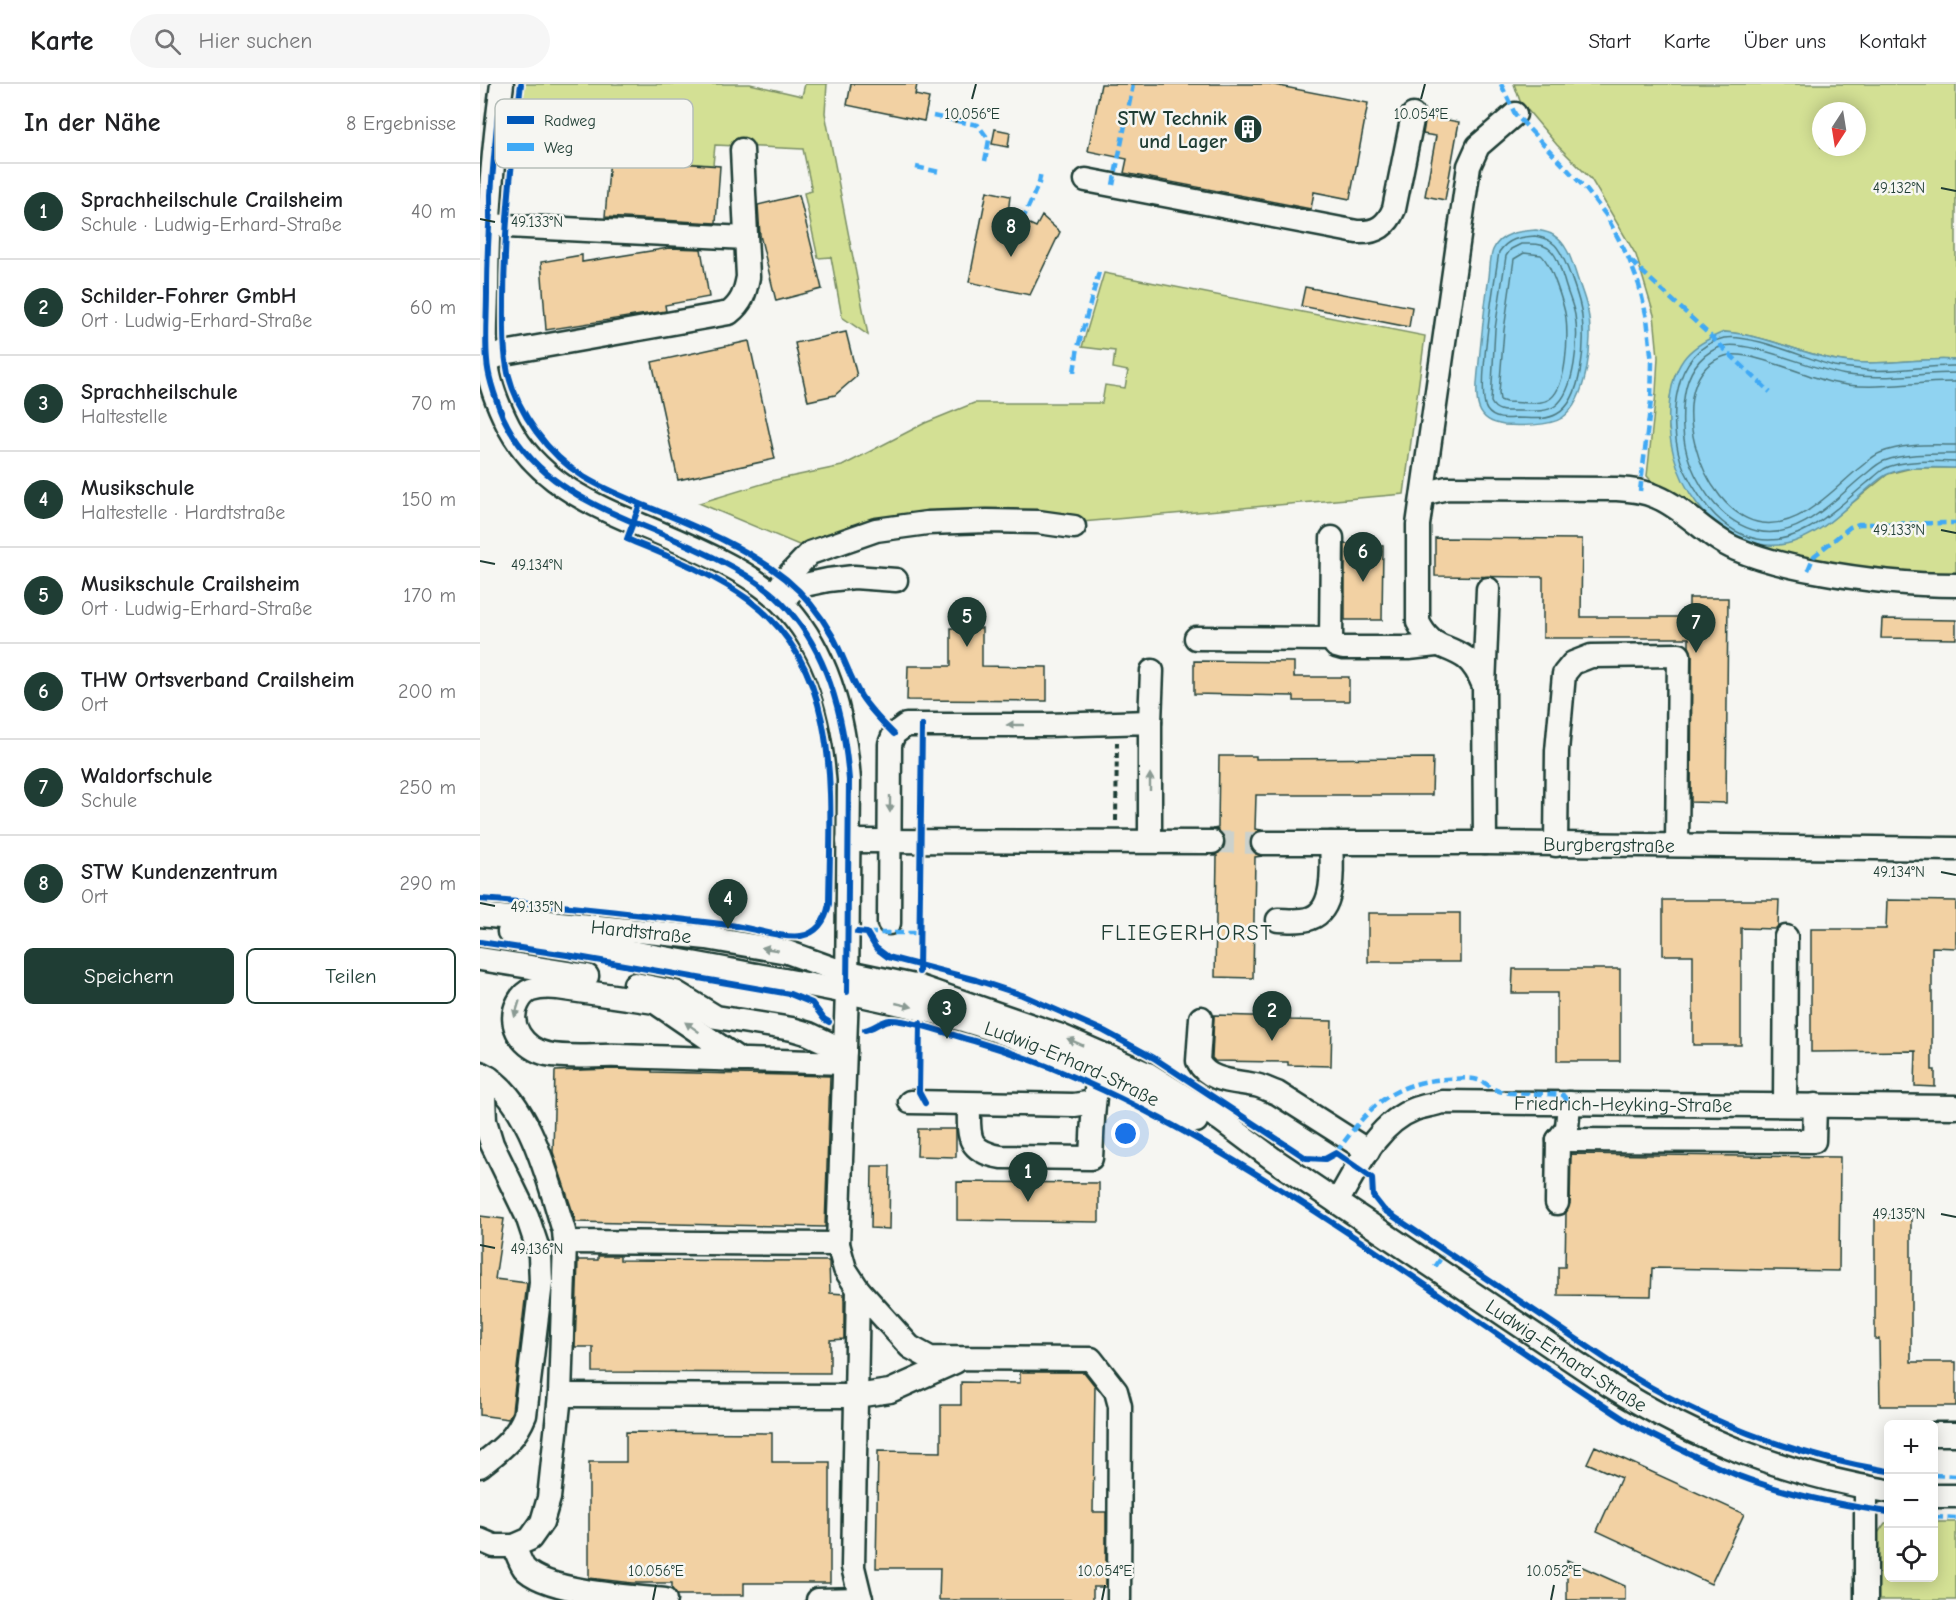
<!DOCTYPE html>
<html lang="de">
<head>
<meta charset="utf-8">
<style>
	body { margin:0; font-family:"Comic Neue",sans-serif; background:#f6f6f6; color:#202124 }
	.controls { position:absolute; right:18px; bottom:18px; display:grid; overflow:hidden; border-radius:9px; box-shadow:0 3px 15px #0003 }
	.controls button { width:54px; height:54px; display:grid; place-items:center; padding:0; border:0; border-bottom:2px solid #e0e0e0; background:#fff; color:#202124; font:30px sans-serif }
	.compass { position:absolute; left:1332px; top:18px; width:54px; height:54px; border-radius:50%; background:#fff; box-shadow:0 3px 15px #0003; rotate:192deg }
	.you { position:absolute; left:646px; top:1050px; width:21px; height:21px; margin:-15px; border:4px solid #fff; border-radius:50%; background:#1a73e8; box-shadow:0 0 0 9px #1a73e833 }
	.badge { display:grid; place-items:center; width:39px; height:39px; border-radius:50%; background:#1f3d34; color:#fff; font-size:20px; font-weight:700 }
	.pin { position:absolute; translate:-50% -50px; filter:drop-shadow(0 2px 3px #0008) }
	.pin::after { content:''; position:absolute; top:32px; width:21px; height:18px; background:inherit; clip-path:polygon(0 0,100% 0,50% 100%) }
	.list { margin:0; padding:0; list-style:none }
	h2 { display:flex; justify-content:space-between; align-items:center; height:78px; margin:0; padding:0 24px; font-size:26px }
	h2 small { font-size:20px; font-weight:400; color:#757577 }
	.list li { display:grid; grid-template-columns:39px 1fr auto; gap:18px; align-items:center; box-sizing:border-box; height:96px; padding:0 24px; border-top:2px solid #e0e0e0 }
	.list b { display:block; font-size:22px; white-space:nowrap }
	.list p { margin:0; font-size:20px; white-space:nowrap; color:#757577 }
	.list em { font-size:20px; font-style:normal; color:#757577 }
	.actions { display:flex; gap:12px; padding:18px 24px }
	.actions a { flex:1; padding:14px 0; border:2px solid #1f3d34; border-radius:9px; text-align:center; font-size:21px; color:#1f3d34 }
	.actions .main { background:#1f3d34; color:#fff }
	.icon { flex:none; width:33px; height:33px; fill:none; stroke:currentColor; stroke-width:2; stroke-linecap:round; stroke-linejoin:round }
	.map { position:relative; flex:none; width:1476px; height:1516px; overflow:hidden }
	header { display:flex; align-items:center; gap:36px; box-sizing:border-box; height:84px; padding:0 30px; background:#fff; border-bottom:2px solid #e0e0e0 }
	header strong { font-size:28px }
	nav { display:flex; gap:33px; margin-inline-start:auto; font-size:21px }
	.search { width:420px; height:54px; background:#f6f6f6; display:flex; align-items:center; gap:15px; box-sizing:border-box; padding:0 21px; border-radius:33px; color:#757577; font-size:22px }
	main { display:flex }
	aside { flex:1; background:#fff }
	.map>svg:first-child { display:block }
	.green { fill:#d3e094; stroke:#798e64; stroke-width:1.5; fill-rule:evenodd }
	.water { fill:#90d3f1; stroke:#6397a5; stroke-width:1.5 }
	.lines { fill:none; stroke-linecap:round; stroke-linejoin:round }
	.shore { stroke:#4c7980; stroke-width:1.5 }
	.building { fill:#f2d1a3; stroke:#1f3d34; stroke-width:1.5 }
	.minor-tunnel { stroke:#cbd1cc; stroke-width:22; stroke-dasharray:22 11; stroke-linecap:butt }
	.minor-casing { stroke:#1f3d34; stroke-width:27 }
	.path { stroke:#1f3d34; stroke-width:4; stroke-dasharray:6 4.5; stroke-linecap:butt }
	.minor { stroke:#f6f6f2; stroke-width:22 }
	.quiet { stroke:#3fa9f5; stroke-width:4.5; stroke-dasharray:9 4.5; stroke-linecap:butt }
	.cycleway-casing { stroke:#f6f6f2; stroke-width:10 }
	.cycleway { stroke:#0057b8; stroke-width:6 }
	.oneway { fill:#8a9a93 }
	.ticks { fill:none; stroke:#1f3d34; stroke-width:2 }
	.labels { text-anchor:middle; stroke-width:5; stroke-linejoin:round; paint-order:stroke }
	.poi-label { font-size:20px; font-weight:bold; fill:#1f3d34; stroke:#f6f6f2; text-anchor:end }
	.street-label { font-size:20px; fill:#1f3d34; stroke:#f6f6f2 }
	.quarter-label { font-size:22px; letter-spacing:1.5px; fill:#1f3d34; stroke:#f6f6f2 }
	.key { fill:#f6f6f2; stroke:#b6beb9; stroke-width:1.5 }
	.key-label { font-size:16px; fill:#1f3d34 }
	.ticks-label { font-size:15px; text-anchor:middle; fill:#1f3d34; stroke:#f6f6f2; stroke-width:5; stroke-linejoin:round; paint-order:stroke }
</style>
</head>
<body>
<header>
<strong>Karte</strong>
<div class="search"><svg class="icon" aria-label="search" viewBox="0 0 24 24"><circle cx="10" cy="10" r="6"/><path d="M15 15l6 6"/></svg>Hier suchen</div>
<nav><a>Start</a><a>Karte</a><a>Über uns</a><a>Kontakt</a></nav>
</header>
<main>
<aside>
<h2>In der Nähe<small>8 Ergebnisse</small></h2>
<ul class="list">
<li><span class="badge">1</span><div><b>Sprachheilschule Crailsheim</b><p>Schule · Ludwig-Erhard-Straße</p></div><em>40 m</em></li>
<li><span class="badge">2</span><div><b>Schilder-Fohrer GmbH</b><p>Ort · Ludwig-Erhard-Straße</p></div><em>60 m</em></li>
<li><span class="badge">3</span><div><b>Sprachheilschule</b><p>Haltestelle</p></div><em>70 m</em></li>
<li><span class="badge">4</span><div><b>Musikschule</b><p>Haltestelle · Hardtstraße</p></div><em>150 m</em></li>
<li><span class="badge">5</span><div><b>Musikschule Crailsheim</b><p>Ort · Ludwig-Erhard-Straße</p></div><em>170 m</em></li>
<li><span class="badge">6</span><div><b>THW Ortsverband Crailsheim</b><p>Ort</p></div><em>200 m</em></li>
<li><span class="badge">7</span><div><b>Waldorfschule</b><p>Schule</p></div><em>250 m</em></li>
<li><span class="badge">8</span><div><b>STW Kundenzentrum</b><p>Ort</p></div><em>290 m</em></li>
</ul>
<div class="actions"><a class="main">Speichern</a><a>Teilen</a></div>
</aside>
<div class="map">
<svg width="1476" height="1516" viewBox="0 0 1476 1516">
	<rect width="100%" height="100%" fill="#f6f6f2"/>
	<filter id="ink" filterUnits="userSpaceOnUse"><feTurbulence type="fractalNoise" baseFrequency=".0167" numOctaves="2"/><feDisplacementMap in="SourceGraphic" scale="12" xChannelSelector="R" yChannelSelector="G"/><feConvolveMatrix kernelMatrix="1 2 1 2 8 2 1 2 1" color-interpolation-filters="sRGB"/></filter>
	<g filter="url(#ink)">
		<path class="green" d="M45 0H270L322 12 325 0H347L345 29 388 251 362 233 351 173 338 174 324 109 332 107 323 65 235 61 233 81 125 73V69L66 60 70 30 42 26Z
			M1034 0H1476V276C1436 273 1396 284 1356 276 1317 268 1284 251 1244 248L1195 291 1190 314 1189 346 1321 455 1344 442 1408 390 1432 384H1476V491L1387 489 1253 458 1178 404 1167 392 1176 309 1178 273 1174 231 1156 171 1111 95 1077 61 1040 17ZM1341 27H1377V63H1341Z
			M624 189 945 252 924 410 590 439 554 434 326 464 219 419 295 396 362 382 445 339 494 319H622L625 301 645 304 648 287 633 284 635 267 602 263Z
			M1454 1438H1476V1516H1397L1396 1452 1405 1439H1408V1494H1454Z"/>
		<path class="water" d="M1056 146C1061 147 1069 148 1073 151 1088 160 1092 178 1097 193 1101 205 1106 217 1108 228 1114 256 1107 317 1082 334 1070 342 1038 342 1024 341 1012 339 1003 335 999 324 995 313 997 299 998 288 1001 256 1004 224 1009 193 1010 185 1010 173 1013 166 1020 149 1040 147 1056 146Z
			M1244 248C1284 251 1317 268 1356 276 1396 284 1436 273 1476 276V384C1457 384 1426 381 1408 390 1397 395 1383 410 1373 418 1357 432 1341 447 1321 455 1283 472 1242 452 1218 421 1195 391 1185 351 1190 314 1195 276 1210 262 1244 248Z"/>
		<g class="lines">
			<path class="shore" d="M1055 152C1063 154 1069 155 1075 161 1085 171 1101 218 1102 233 1105 259 1103 316 1077 330 1065 337 1049 334 1036 334 1026 335 1014 336 1007 326 995 310 1015 194 1019 168 1028 155 1039 153 1055 152Z
				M1041 160C1050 160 1060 159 1068 164 1078 171 1080 185 1084 196 1087 208 1093 220 1095 231 1099 254 1095 308 1075 322 1065 329 1050 327 1039 327 1028 327 1016 329 1011 318L1015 245 1026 172 1031 165Z
				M1044 169 1061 171C1071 179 1084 221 1086 234 1088 253 1087 301 1071 314 1061 322 1038 318 1026 318L1020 316 1019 309 1024 246 1034 175Z
				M1476 282C1448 281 1412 289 1385 286 1375 284 1364 284 1354 282 1327 275 1270 249 1244 254 1218 260 1203 281 1198 305 1192 329 1194 363 1204 385 1219 416 1241 448 1277 455 1321 463 1356 424 1387 399 1392 395 1398 389 1404 385 1421 375 1457 377 1476 378
				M1476 289C1440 289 1404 296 1367 291 1337 287 1269 256 1244 262 1224 267 1211 283 1206 303 1201 326 1201 356 1210 379 1222 409 1244 439 1277 447 1318 457 1354 416 1382 393 1389 388 1396 380 1404 377 1426 369 1453 370 1476 370
				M1476 298C1434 297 1392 308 1350 298 1326 292 1267 265 1245 272 1179 292 1218 430 1282 439 1320 444 1352 407 1378 385 1385 380 1392 372 1400 369 1423 359 1452 361 1476 361"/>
		</g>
		<path class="building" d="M371 0H437L435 11 449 14 444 37 367 21Z
			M621 0H789L888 19 870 115 834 108 831 125 644 89 647 75 608 67Z
			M946 32 979 38 965 116 945 112 956 52 943 50Z
			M515 45 530 48 528 63 512 60Z
			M130 74 240 82 236 139 125 133Z
			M507 107 530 112 528 130 556 143 562 132 580 148 550 211 489 198Z
			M319 111 342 205 296 217 280 151 278 121Z
			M189 164 221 165 229 213 185 221 186 227 66 246 61 178 102 171V178Z
			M825 203 932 223 929 243 821 222Z
			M366 248 377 292 355 311 328 317 315 259Z
			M269 257 295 375 198 396 172 278Z
			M955 454 1102 455 1101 533H1209V514H1248L1246 719 1211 718 1212 571 1209 562V554H1063V493L955 492Z
			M865 460 903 461 902 536H865Z
			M1402 535 1476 536V555L1401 554Z
			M471 544H502V582L567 583V617L427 616 428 582H471Z
			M714 577 814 578V593H869V617H814V612L714 610Z
			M739 672H776V675L953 674 952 711H776L775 745 782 746 776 748 772 752 770 760 772 766 776 770 783 772 775 773 773 894 735 893 737 772H732L739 769 745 759 743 751 738 746 733 745 738 744Z
			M1183 816H1299L1298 842 1295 845 1261 844V961H1213V871H1183Z
			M1407 816 1476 817V864L1452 863V986H1455V1003L1435 1002 1436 967 1331 968V845H1406Z
			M888 829H980V878H888Z
			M1033 885H1140V977H1077V909H1032Z
			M734 931 810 933V936L852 937 851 982 808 981V978L735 977 732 974Z
			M131 985 172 986V988L350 992 345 1143 96 1138 73 1068 75 987Z
			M438 1045H476V1073L437 1072Z
			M1091 1070 1360 1073 1359 1187 1172 1184 1171 1212 1078 1211V1183H1085L1086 1129 1090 1119Z
			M392 1082H410L409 1145 391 1144Z
			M477 1098 619 1099V1138L477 1136Z
			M1395 1131H1431V1278H1476V1322H1400L1399 1255H1395Z
			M0 1132 24 1135 15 1195 47 1199 32 1327 28 1335 0 1331Z
			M118 1172H140V1176L349 1177 350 1209 364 1210V1255L350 1256V1289L113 1288V1263H95L98 1176H118Z
			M540 1288H604L615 1302 613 1428H626V1503H613V1516H459L460 1484H396L398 1367 461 1368V1321H481V1298L540 1299Z
			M146 1348 292 1349V1378H350V1499H264V1511H197L192 1505V1499H152L109 1494V1378H146Z
			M1115 1362 1264 1430 1231 1500 1117 1447 1141 1394 1107 1379Z
			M1087 1476 1145 1502V1516H1087Z"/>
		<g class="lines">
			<path class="minor-tunnel" d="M732 758 783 759"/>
			<g class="minor-casing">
				<g id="minor">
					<path d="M22 0C13 68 7 135 7 204 7 227 4 253 7 276 8 295 16 316 24 333 48 386 94 413 146 435 191 454 267 483 301 518 348 565 364 632 369 696L367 908 358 1160 365 1185 378 1205 430 1263 450 1274 611 1275 636 1307 640 1322 639 1516"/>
					<path d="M606 96 877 148C896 149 907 142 914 125L933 31"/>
					<path d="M8 141 266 154"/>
					<path d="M7 277 24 269 249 229C262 219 265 209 268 193L262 66"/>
					<path d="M943 410 967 404 1137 405C1151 406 1164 407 1177 413 1206 425 1227 453 1256 465 1282 476 1308 482 1335 487 1383 496 1428 501 1476 501"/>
					<path d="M852 454 851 555 856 562 863 564H929L956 561"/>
					<path d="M294 511 305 495 330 469 396 446 447 439 507 437 558 438 594 443"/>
					<path d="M302 518 315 503 348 496 374 493 416 496"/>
					<path d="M716 554 851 555"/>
					<path d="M1004 602 1008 505"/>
					<path d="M670 638 672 587"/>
					<path d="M368 757 732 758"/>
					<path id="s1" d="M783 759H1005L1476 765"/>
					<path d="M1005 759 1004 602C1000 592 995 581 986 574 964 559 952 566 938 538V441L989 82 998 62 1035 30"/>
					<path d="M1076 761 1077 667 1084 590 1093 579 1111 572 1199 571 1197 761"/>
					<path id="s2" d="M0 831 227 854 307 868 354 885 439 903 581 952 668 990 741 1036 793 1075 1129 1301C1217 1356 1305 1390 1408 1407"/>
					<path d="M798 836C808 836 821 838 831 834 856 825 852 780 851 759"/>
					<path d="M409 839 410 660 414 650 426 641H568L670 638V756"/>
					<path id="s3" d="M29 848C110 860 190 875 271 890 342 903 414 916 483 936 564 960 642 997 716 1037"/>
					<path d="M0 875 107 892"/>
					<path d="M155 900 195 908 236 933 312 945 329 950 365 967"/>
					<path d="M721 934 718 977C728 999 759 997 779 1002 785 1004 791 1007 797 1009L888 1067"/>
					<path d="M260 976 175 918 78 904C69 903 60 903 51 906 45 908 41 913 38 919 26 941 44 965 67 970 91 975 116 971 140 972 215 974 290 977 364 979"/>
					<path d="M0 989C49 1011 69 1099 84 1147L85 1158 80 1311 69 1414 62 1438 50 1455 34 1462H14L0 1456"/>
					<path d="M430 1018 594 1021 614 1018"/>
					<path d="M489 1020C489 1050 485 1067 521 1073L611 1074C613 1041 612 1007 624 976"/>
					<path d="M1305 1021 1306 853"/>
					<path d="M1078 1056 1334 1057 1335 1021"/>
					<path id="s4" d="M857 1118C877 1085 896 1040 935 1025 943 1022 953 1021 962 1018L1476 1023"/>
					<path d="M1077 1119 1078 1056 1087 1044 1089 1019"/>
					<path d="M85 1158 358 1160"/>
					<path d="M378 1205 373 1483 381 1516"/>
					<path d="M80 1311 376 1312 410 1307 475 1278"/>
					<path d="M1454 1350H1476"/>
					<path d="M0 1382C20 1366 35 1356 45 1331L61 1199 60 1171 47 1132 12 1060 5 1037 4 1013 9 994"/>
					<path d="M1454 1412H1476"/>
					<path d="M34 1462C37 1469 40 1478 44 1484 65 1508 153 1513 185 1516"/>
					<path d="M338 1516 381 1515"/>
					<path d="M1386 1516V1403"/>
				</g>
			</g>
			<path class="path" d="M472 36 477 37
				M636 737 637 658"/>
			<use href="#minor" class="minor"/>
			<path class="quiet" d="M1021 0 1035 30 1105 104 1126 131 1149 175 1159 201 1167 234 1172 279 1171 317 1160 407
				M453 32 472 36
				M477 37 498 41 509 56 505 77
				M436 83 460 88
				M633 101 653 1
				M542 137 559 99 561 87
				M1151 177 1290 308
				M594 288 598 263 619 188
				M1328 486 1334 472 1370 443 1379 440 1476 439
				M387 849H440
				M856 1069C887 1026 908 999 966 995 976 995 988 993 998 996 1006 998 1011 1005 1019 1007 1035 1011 1065 1009 1083 1011L1089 1019
				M955 1183 966 1167
				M1454 1391 1476 1392
				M1454 1433 1476 1434"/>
			<g class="cycleway-casing">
				<path id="cycleway" d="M41 0C32 72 24 144 24 217 24 241 23 265 28 289 38 329 68 371 104 393 127 407 153 417 178 427 222 445 268 465 306 495 324 510 340 530 352 551 363 570 369 592 381 612 390 626 402 638 414 650
					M18 31C12 90 7 149 7 208 7 230 5 254 7 276 8 295 16 316 23 333 48 386 94 413 146 435 191 454 267 483 301 518 348 565 364 632 369 696L367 908
					M0 815C83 821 166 831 249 841 269 843 303 855 321 852 338 849 346 835 349 820 350 715 365 587 269 516 232 489 189 473 147 455L160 420
					M377 848 387 849 396 864 408 873 496 896 542 911 624 947 674 974 826 1074 845 1075 856 1069 892 1094 893 1112 904 1126 1150 1291C1231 1340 1315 1372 1408 1387
					M0 858 87 871 310 910 332 919 344 935 349 938
					M439 888 442 641
					M440 939 439 1008 445 1019
					M385 946C394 944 401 937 410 936 429 935 474 952 494 957 624 995 740 1065 853 1139 955 1206 1055 1278 1158 1344 1192 1361 1225 1378 1259 1392 1306 1410 1359 1421 1408 1428"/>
			</g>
			<use href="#cycleway" class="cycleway"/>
		</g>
		<defs><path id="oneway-solid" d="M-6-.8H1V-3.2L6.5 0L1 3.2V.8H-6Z" transform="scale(1.5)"/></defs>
		<g class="oneway">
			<use href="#oneway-solid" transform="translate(535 641) rotate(-180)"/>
			<use href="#oneway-solid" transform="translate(670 698) rotate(-90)"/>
			<use href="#oneway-solid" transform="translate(410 720) rotate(90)"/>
			<use href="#oneway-solid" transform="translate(290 865) rotate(-170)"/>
			<use href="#oneway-solid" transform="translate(424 921) rotate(13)"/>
			<use href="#oneway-solid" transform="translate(37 925) rotate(107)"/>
			<use href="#oneway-solid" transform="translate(212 943) rotate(-145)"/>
			<use href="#oneway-solid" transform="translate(595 958) rotate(-156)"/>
		</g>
	</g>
	<path class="ticks" d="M492 15 496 0M941 15 945 0M1461 104 1476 107M0 135 15 138M1461 446 1476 449M0 477 15 480M1461 788 1476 791M0 819 15 822M1461 1130 1476 1133M0 1161 15 1164M173 1516 176 1501M622 1516 625 1501M1071 1516 1074 1501"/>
	<defs>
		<g id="building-disc" transform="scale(1.5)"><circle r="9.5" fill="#1f3d34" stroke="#f6f6f2"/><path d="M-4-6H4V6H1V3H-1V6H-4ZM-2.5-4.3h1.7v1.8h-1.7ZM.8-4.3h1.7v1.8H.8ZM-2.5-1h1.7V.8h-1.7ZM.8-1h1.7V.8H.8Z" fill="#fff"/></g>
	</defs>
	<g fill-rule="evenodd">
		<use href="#building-disc" x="768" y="45"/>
	</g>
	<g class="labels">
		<g class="poi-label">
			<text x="747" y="41">STW Technik<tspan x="747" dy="23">und Lager</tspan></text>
		</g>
		<g class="street-label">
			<text dy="7" stroke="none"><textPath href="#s1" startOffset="346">Burgbergstraße</textPath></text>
			<text dy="7" stroke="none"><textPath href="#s2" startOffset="162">Hardtstraße</textPath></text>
			<text dy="7" stroke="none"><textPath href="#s3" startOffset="580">Ludwig-Erhard-Straße</textPath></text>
			<text dy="7" stroke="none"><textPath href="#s4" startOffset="333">Friedrich-Heyking-Straße</textPath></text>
			<text dy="7" stroke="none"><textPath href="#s2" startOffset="1196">Ludwig-Erhard-Straße</textPath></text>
		</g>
		<g class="quarter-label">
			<text x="707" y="856">FLIEGERHORST</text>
		</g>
	</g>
	<rect x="15" y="15" width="198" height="69" rx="9" class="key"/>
	<rect x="27" y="32" width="27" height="8" fill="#0057b8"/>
	<rect x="27" y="59" width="27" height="8" fill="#3fa9f5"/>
	<g class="key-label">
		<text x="64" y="42">Radweg</text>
		<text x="64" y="69">Weg</text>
	</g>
	<g class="ticks-label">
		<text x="492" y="35">10.056°E</text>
		<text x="941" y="35">10.054°E</text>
		<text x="1419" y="109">49.132°N</text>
		<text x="57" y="143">49.133°N</text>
		<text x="1419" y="451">49.133°N</text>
		<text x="57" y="486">49.134°N</text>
		<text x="1419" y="793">49.134°N</text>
		<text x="57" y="828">49.135°N</text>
		<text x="1419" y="1135">49.135°N</text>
		<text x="57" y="1170">49.136°N</text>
		<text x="176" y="1492">10.056°E</text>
		<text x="625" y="1492">10.054°E</text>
		<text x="1074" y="1492">10.052°E</text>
	</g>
</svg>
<div class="controls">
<button>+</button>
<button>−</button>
<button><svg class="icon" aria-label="locate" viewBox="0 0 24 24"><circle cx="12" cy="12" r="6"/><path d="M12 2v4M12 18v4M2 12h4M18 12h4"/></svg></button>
</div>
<svg class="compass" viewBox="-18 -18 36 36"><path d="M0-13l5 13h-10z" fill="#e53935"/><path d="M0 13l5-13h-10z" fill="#757577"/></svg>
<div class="you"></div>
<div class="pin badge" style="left:548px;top:1118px">1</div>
<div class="pin badge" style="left:792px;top:957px">2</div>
<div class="pin badge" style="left:467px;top:955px">3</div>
<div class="pin badge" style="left:248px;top:845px">4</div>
<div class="pin badge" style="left:487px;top:563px">5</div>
<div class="pin badge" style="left:883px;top:498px">6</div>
<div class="pin badge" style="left:1216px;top:569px">7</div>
<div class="pin badge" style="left:531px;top:173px">8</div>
</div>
</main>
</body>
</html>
